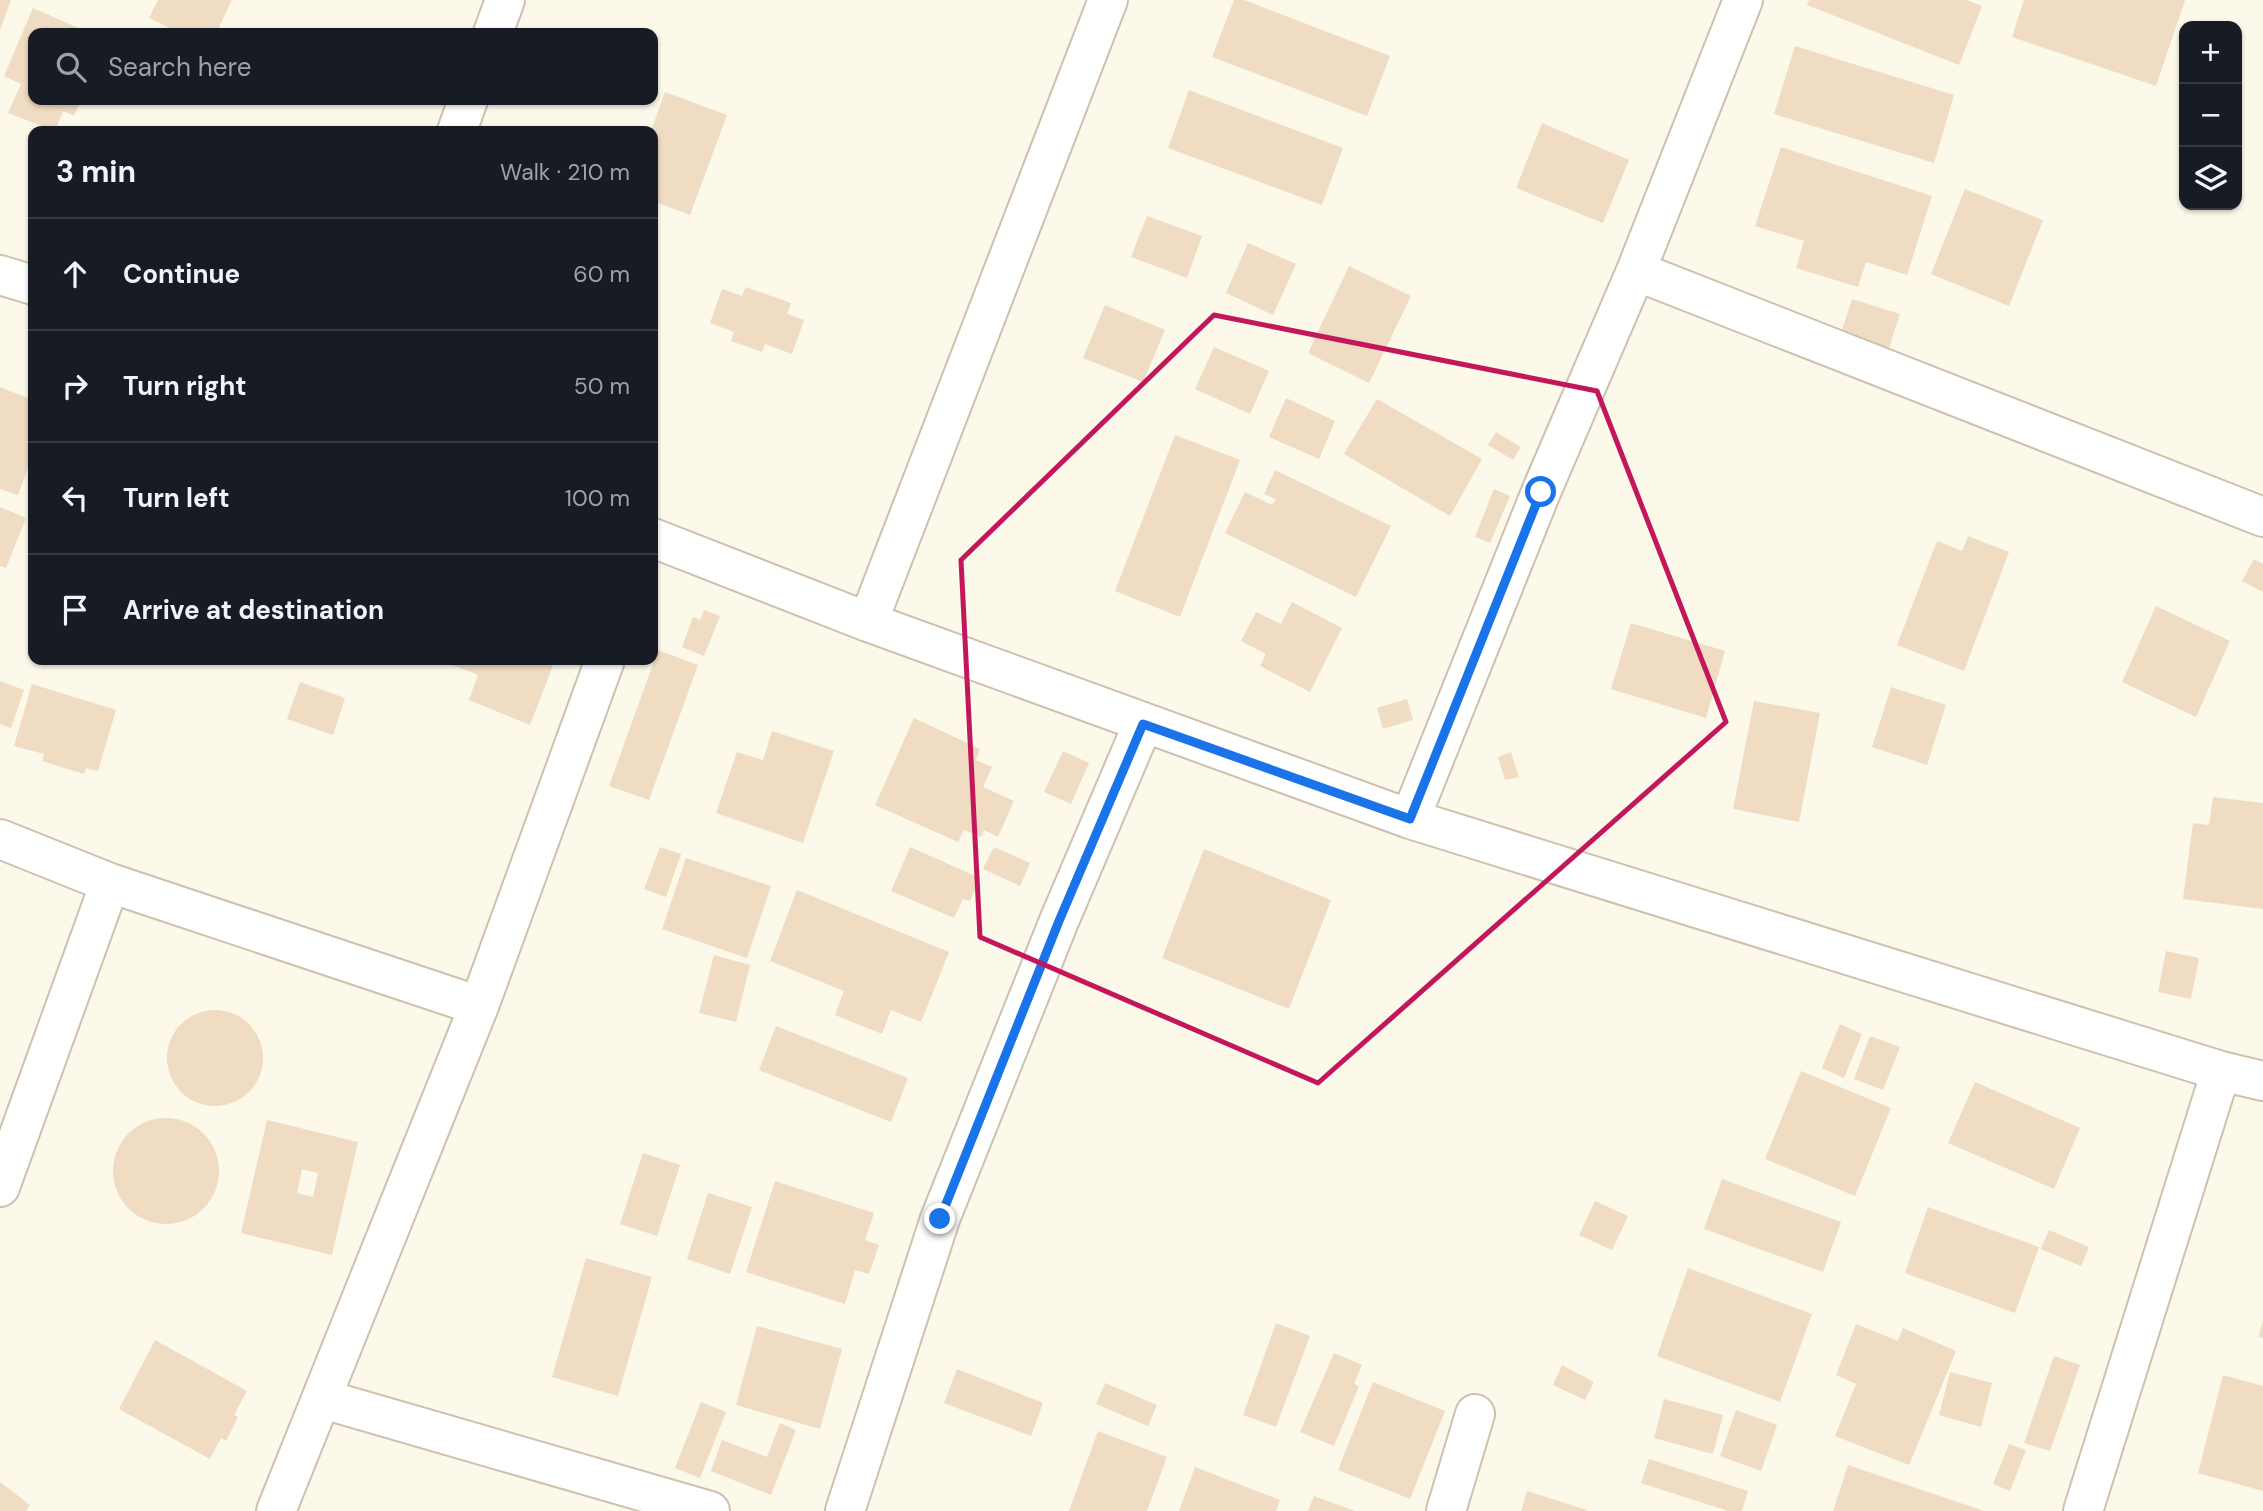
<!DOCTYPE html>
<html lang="en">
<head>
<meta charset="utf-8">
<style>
	body { margin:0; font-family:"DM Sans",sans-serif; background:#242831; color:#f1f3f6 }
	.controls { position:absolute; right:21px; top:21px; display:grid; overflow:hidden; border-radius:14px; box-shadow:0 2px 5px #0004 }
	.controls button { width:63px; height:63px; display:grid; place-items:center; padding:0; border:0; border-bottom:2px solid #363941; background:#171b24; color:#f1f3f6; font:35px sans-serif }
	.stop { position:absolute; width:21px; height:21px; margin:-16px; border:5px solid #1a73e8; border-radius:50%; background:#fff }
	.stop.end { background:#1a73e8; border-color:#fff; box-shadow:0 2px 7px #0008 }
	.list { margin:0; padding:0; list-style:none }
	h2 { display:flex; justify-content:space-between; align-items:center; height:91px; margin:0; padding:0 28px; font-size:30px }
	h2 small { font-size:23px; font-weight:400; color:#9ea1a6 }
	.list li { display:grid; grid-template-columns:46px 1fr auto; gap:21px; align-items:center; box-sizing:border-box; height:112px; padding:0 28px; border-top:2px solid #363941 }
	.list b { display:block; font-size:26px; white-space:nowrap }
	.list em { font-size:23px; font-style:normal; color:#9ea1a6 }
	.icon { flex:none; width:38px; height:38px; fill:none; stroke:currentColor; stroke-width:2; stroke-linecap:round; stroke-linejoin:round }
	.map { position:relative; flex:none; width:2263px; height:1511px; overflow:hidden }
	.search { position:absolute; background:#171b24; box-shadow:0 2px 5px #0004; left:28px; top:28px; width:630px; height:77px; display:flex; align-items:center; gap:18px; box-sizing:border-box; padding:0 24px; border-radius:14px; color:#9ea1a6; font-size:26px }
	.panel { position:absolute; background:#171b24; box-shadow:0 2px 5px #0004; left:28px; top:126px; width:630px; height:539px; border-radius:14px }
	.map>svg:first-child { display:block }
	.building { fill:#f0dcc2; fill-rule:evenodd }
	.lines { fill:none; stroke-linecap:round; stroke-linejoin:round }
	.minor-casing { stroke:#cec1b0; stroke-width:42 }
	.minor { stroke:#fff; stroke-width:38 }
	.route { stroke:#1a73e8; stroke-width:9 }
	.marked { fill:none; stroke:#c2185b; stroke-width:5; stroke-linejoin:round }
</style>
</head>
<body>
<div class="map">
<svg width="2263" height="1511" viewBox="0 0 2263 1511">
	<rect width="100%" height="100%" fill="#fcf8ea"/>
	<path class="building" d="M0 0H11L0 30Z
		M158 0H232L216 33H180L149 18Z
		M1234 0H1244L1390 56 1367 116 1212 57Z
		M1809 0H1967L1982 6 1959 65 1807 5Z
		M2024 0H2185L2156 86 2012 37Z
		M33 8 90 33H33V100H81L74 116 63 111 55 131 8 113 21 84 4 76Z
		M1795 46 1954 95 1934 163 1774 114Z
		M1189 90 1343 148 1322 205 1168 148Z
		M665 92 727 115 690 215 653 201V144L655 139 651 131Z
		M1542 123 1629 160 1603 223 1516 188Z
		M1781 147 1932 196 1907 275 1866 262 1858 287 1796 268 1804 241 1755 226Z
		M1965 189 2043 220 2009 306 1931 274Z
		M1147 216 1202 236 1187 278 1131 257Z
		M1248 243 1296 264 1273 315 1226 293Z
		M1349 266 1411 296 1369 383 1308 353Z
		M746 287 791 303 787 314 804 320 792 354 765 344 762 352 731 341 734 332 710 323 722 289 742 296Z
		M1852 299 1900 314 1889 348 1841 333Z
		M1105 305 1165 330 1143 382 1083 358Z
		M1214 347 1269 371 1250 414 1195 389Z
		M0 387 33 400V454L18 495 0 489Z
		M1286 398 1335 421 1319 459 1269 437Z
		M1377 399 1482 459 1450 516 1344 454Z
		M1496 432 1521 447 1513 460 1488 445Z
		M1175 435 1240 460 1180 617 1115 591Z
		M1275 470 1391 526 1356 597 1225 533 1245 492 1272 505 1276 499 1264 494Z
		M1494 489 1510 496 1490 543 1475 537Z
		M0 507 26 518 6 568 0 566Z
		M1968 536 2009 552 1964 671 1897 645 1937 541 1962 551Z
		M2254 559 2263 564V592L2242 581Z
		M1292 602 1342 628 1310 692 1260 666 1266 654 1241 641 1256 612 1281 624Z
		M2156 606 2230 641 2196 717 2122 682Z
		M704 610 720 616 704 656 682 647 693 617 700 620Z
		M1631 623 1725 651 1706 718 1611 689Z
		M658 650 698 665 649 800 609 786Z
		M440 660H555L530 725 469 700 478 675Z
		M0 681 24 690 11 728 0 724Z
		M300 682 345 698 333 735 287 719Z
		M32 684 116 710 98 771 86 768 84 774 42 761 44 754 14 746Z
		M1891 687 1946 705 1927 765 1872 747Z
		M1407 699 1413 720 1383 729 1377 708Z
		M1754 701 1820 713 1799 822 1733 809Z
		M914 718 980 749 976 760 992 767 983 787 1014 801 998 837 984 830 981 837 964 830 958 842 875 805Z
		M772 731 834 751 803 843 716 813 737 752 763 760Z
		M1063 751 1089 763 1071 804 1044 792Z
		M1511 752 1519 777 1505 780 1498 757Z
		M2213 797 2263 803V909L2183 899 2193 823 2209 825Z
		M660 847 681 854 666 897 644 889Z
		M910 847 980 878 970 901 963 899 954 918 891 891Z
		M994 847 1030 863 1020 886 983 869Z
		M1204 849 1331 900 1289 1009 1162 958Z
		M686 858 771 886 747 958 662 929Z
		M797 890 949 952 921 1022 891 1010 882 1034 835 1015 844 991 770 961Z
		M2166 951 2199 958 2191 999 2158 992Z
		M714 955 750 965 736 1022 699 1013Z
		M167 1058a48 48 0 1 1 96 0a48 48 0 1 1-96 0Z
		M1840 1024 1862 1034 1844 1078 1822 1068Z
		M776 1026 908 1078 891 1122 759 1070Z
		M1870 1036 1900 1047 1883 1090 1854 1079Z
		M1801 1071 1891 1108 1855 1196 1765 1159Z
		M1975 1082 2080 1128 2054 1189 1948 1143Z
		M113 1171a53 53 0 1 1 106 0a53 53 0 1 1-106 0Z
		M267 1120 358 1142 332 1255 241 1233ZM302 1169 318 1173 313 1197 297 1193Z
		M643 1153 680 1165 657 1236 620 1224Z
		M1722 1179 1841 1222 1823 1272 1704 1229Z
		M775 1181 874 1213 865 1240 879 1245 869 1274 855 1270 845 1304 746 1272Z
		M708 1193 752 1207 730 1274 687 1259Z
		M1595 1201 1628 1216 1612 1250 1579 1235Z
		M1928 1207 2039 1247 2015 1313 1905 1273Z
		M2049 1230 2089 1247 2081 1266 2041 1249Z
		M586 1258 652 1277 618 1396 552 1377Z
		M1688 1268 1812 1314 1780 1402 1657 1356Z
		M2263 1321V1338L2258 1337Z
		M1276 1323 1310 1336 1276 1427 1243 1415Z
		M1856 1324 1898 1341 1903 1328 1956 1351 1909 1465 1835 1436 1856 1384 1836 1375Z
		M757 1326 842 1349 820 1429 736 1405Z
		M155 1340 247 1391 234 1415 238 1417 226 1441 221 1438 210 1459 119 1409Z
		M1334 1353 1362 1365 1354 1384 1359 1386 1334 1446 1300 1432Z
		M2054 1356 2080 1365 2050 1451 2024 1443Z
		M1562 1365 1594 1382 1585 1400 1553 1385Z
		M957 1369 1043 1403 1031 1436 944 1403Z
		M1950 1372 1992 1383 1981 1427 1939 1415Z
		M2223 1375 2263 1386V1491L2198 1473Z
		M1373 1382 1445 1411 1410 1499 1338 1470Z
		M1105 1383 1157 1405 1148 1426 1096 1404Z
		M1664 1399 1723 1415 1713 1454 1654 1438Z
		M701 1402 726 1412 700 1478 675 1468Z
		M1736 1410 1777 1425 1761 1471 1720 1456Z
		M780 1423 796 1430 771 1495 711 1471 722 1440 767 1457Z
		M1098 1431 1167 1457 1147 1511H1069Z
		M2009 1444 2026 1450 2010 1491 1993 1484Z
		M1649 1459 1748 1491 1742 1511H1728L1641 1483Z
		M1848 1465 1984 1511H1833Z
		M1195 1467 1280 1500 1276 1511H1179Z
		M0 1482 30 1505 26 1511H0Z
		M1527 1491 1587 1510 1586 1511H1521Z
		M1314 1496 1355 1511H1308Z"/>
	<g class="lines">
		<g class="minor-casing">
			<path id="minor" d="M493 33 505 0
				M457 131 468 100
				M1636 271 2263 517
				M0 275 33 285
				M653 538 868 622 1410 819 2221 1071 2263 1081
				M868 622 1108 0
				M1410 819 1541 492 1636 271 1743 0
				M0 839 110 883 479 1006
				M0 1187 110 883
				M323 1399 710 1511
				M276 1511 479 1006 605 660
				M845 1511 940 1219 1059 921 1143 724
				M1446 1511 1475 1414
				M2083 1511 2221 1071"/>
		</g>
		<use href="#minor" class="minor"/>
	</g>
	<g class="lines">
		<path class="route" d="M940 1219 1059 921 1143 724 1410 819 1541 492"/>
	</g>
	<path class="marked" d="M1214 315 1597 391 1726 722 1318 1083 980 937 961 560Z"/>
</svg>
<div class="controls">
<button>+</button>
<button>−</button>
<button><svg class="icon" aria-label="layers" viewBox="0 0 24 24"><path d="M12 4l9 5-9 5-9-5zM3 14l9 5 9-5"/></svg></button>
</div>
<div class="stop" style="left:1541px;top:492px"></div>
<div class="stop end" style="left:940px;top:1219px"></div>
<div class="search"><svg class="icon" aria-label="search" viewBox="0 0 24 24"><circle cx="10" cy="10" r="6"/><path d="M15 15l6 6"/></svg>Search here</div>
<section class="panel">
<h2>3 min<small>Walk · 210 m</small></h2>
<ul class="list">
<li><svg class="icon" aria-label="ahead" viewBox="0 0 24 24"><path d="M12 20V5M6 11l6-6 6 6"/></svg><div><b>Continue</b></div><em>60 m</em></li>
<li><svg class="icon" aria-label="right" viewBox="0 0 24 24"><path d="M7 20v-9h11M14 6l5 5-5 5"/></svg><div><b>Turn right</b></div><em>50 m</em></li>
<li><svg class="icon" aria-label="left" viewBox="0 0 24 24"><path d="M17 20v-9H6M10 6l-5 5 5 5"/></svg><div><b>Turn left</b></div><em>100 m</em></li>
<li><svg class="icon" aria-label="arrive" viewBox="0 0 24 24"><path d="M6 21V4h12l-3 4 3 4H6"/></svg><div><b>Arrive at destination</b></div></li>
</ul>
</section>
</div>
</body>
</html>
